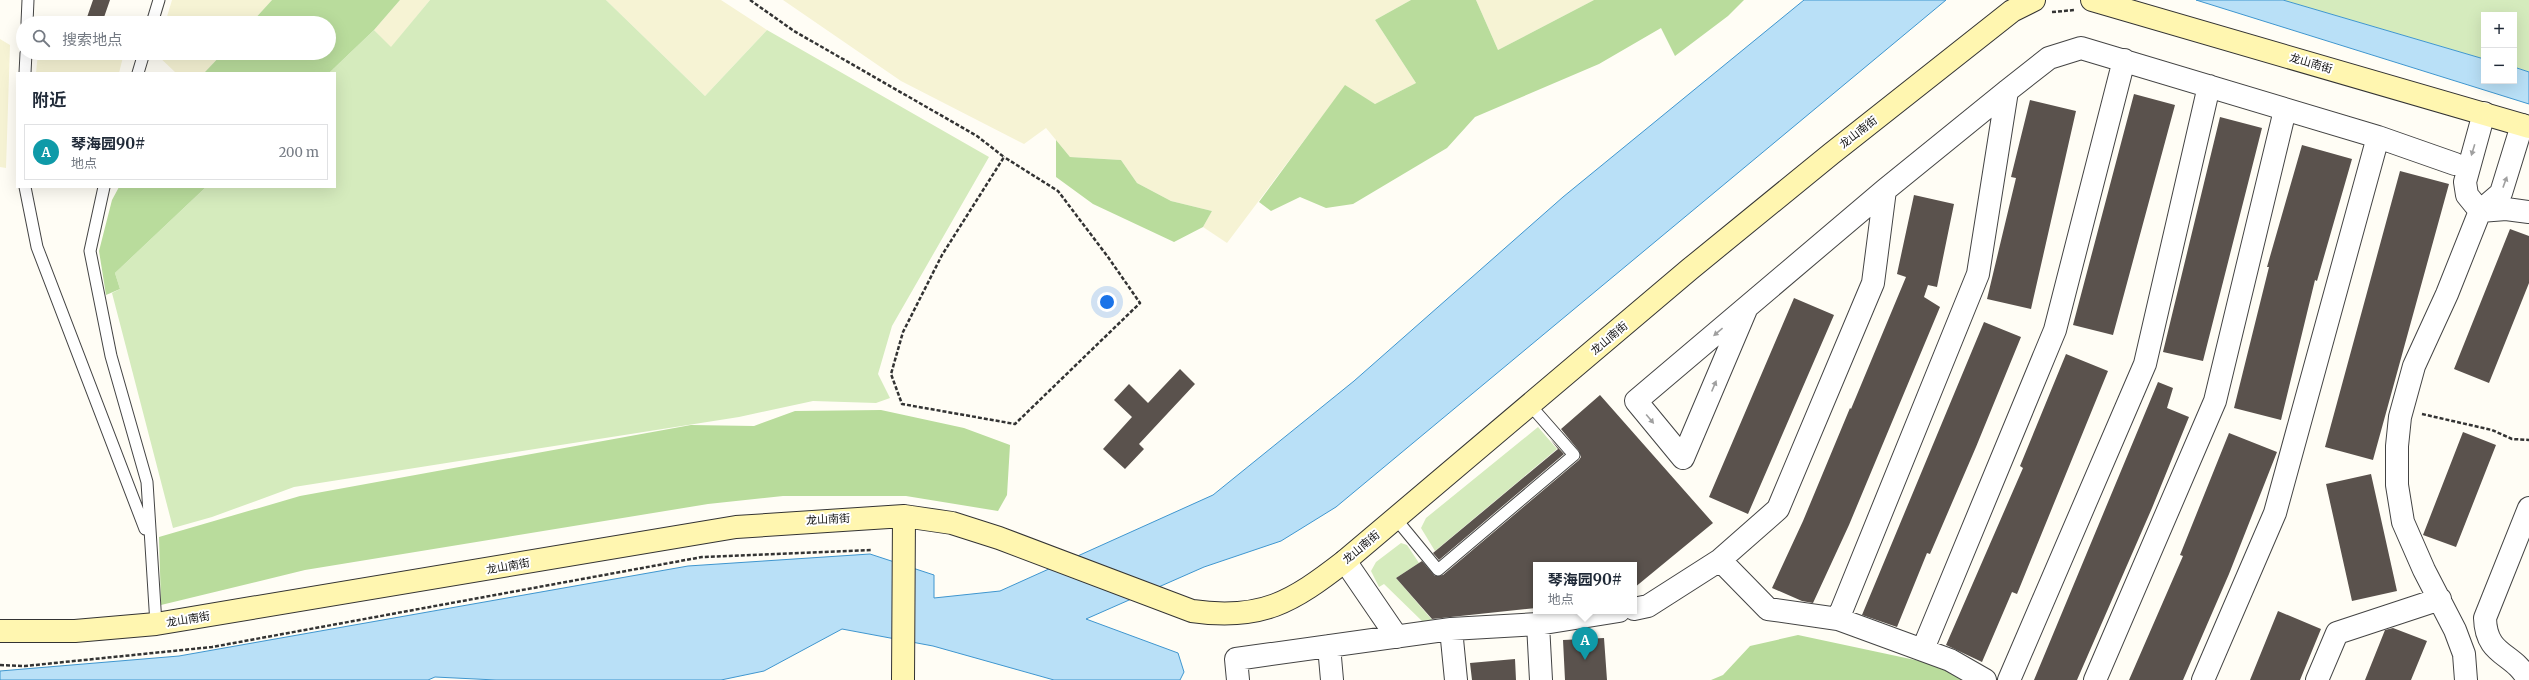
<!DOCTYPE html>
<html lang="zh">
<head>
<meta charset="utf-8">
<style>
	body { margin:0; font-family:Merriweather,"Noto Sans SC",serif; background:#f6f6f7; color:#1f2937 }
	.controls { position:absolute; right:12px; top:12px; display:grid; overflow:hidden; border-radius:0px; box-shadow:0 4px 16px #0002 }
	.controls button { width:36px; height:36px; display:grid; place-items:center; padding:0; border:0; border-bottom:1px solid #e0e1e3; background:#fff; color:#1f2937; font:20px sans-serif }
	.you { position:absolute; left:1107px; top:302px; width:14px; height:14px; margin:-10px; border:3px solid #fff; border-radius:50%; background:#1a73e8; box-shadow:0 0 0 6px #1a73e833 }
	.badge { display:grid; place-items:center; width:26px; height:26px; border-radius:50%; background:#c4262e; color:#fff; font-size:13px; font-weight:700 }
	.pin { position:absolute; translate:-50% -33px; filter:drop-shadow(0 1px 2px #0008) }
	.pin::after { content:''; position:absolute; top:21px; width:14px; height:12px; background:inherit; clip-path:polygon(0 0,100% 0,50% 100%) }
	.popup { position:absolute; left:1533px; top:562px; width:104px; height:52px; box-sizing:border-box; display:grid; place-content:center; border-radius:0px; background:#fff; filter:drop-shadow(0 1px 3px #0005); font-size:13px; white-space:nowrap; color:#747a83 }
	.popup b { font-size:15px; color:#1f2937 }
	.popup::after { content:''; position:absolute; left:50%; top:100%; margin-left:-8px; border:8px solid transparent; border-top-color:#fff }
	.list { margin:0; padding:0; list-style:none }
	h2 { display:flex; justify-content:space-between; align-items:center; height:52px; margin:0; padding:0 16px; font-size:17px }
	h2 small { font-size:13px; font-weight:400; color:#747a83 }
	.list li { display:grid; grid-template-columns:26px 1fr auto; gap:12px; align-items:center; box-sizing:border-box; height:56px; margin:0 8px 8px; padding:0 8px; border:1px solid #e0e1e3; border-radius:0px }
	.list b { display:block; font-size:15px; white-space:nowrap }
	.list p { margin:0; font-size:13px; white-space:nowrap; color:#747a83 }
	.list em { font-size:13px; font-style:normal; color:#747a83 }
	.icon { flex:none; width:22px; height:22px; fill:none; stroke:currentColor; stroke-width:2; stroke-linecap:round; stroke-linejoin:round }
	.map { position:relative; flex:none; width:2529px; height:680px; overflow:hidden }
	.search { position:absolute; background:#fff; box-shadow:0 4px 16px #0002; left:16px; top:16px; width:320px; height:44px; display:flex; align-items:center; gap:10px; box-sizing:border-box; padding:0 14px; border-radius:22px; color:#747a83; font-size:15px }
	.panel { position:absolute; background:#fff; box-shadow:0 4px 16px #0002; left:16px; top:72px; width:320px; height:116px; border-radius:0px }
	.map>svg:first-child { display:block }
	.farmland { fill:#f6f3d4 }
	.green { fill:#d5ebbd }
	.forest { fill:#b9dc9c }
	.water { fill:#b9e0f7; stroke:#3f96cf }
	.building { fill:#5a524d }
	.lines { fill:none; stroke-linecap:round; stroke-linejoin:round }
	.lane-casing { stroke:#444; stroke-width:13 }
	.street-casing { stroke:#444; stroke-width:24 }
	.secondary-casing { stroke:#333; stroke-width:24 }
	.path { stroke:#333; stroke-width:2.5; stroke-dasharray:4 2; stroke-linecap:butt }
	.lane { stroke:#fff; stroke-width:11 }
	.street { stroke:#fff; stroke-width:22 }
	.secondary { stroke:#fff6b0; stroke-width:22 }
	.oneway { fill:#a0a0a0 }
	.labels { text-anchor:middle; stroke-width:4; stroke-linejoin:round; paint-order:stroke }
	.street-label { font-size:11px; fill:#111; stroke:#fff }
</style>
</head>
<body>
<div class="map">
<svg width="2529" height="680" viewBox="0 0 2529 680">
	<rect width="100%" height="100%" fill="#fffdf5"/>
	<path class="farmland" d="M172 0H272L251 23H165Z
		M400 0H430L391 48 374 30Z
		M606 0H721L767 30 705 96Z
		M783 0H1411L1375 20 1416 83 1375 104 1345 86 1227 243 1203 227 1212 211 1171 201 1137 183 1121 160 1070 157 1046 128 1024 144 901 81Z
		M1476 0H1594L1498 50Z
		M0 39 10 45 6 168 0 167Z
		M38 53H124L119 73H36Z
		M155 53H223L204 73H176Z"/>
	<path class="green" d="M430 0H606L705 96 767 30 989 157 892 326 878 374 890 398 876 403 813 401 739 417 294 487 212 517 173 528 112 293 120 289 115 273 206 187H335V73H329L374 30 391 47Z
		M2283 0H2529V72L2514 67V15H2484V59Z
		M1538 427 1557 449 1435 551 1421 528 1426 518Z
		M1401 543 1407 545 1419 563 1396 578 1433 621 1423 622 1384 584 1379 587 1371 571 1376 562Z"/>
	<path class="forest" d="M272 0H400L374 30 329 73H204L223 53H329V23H251Z
		M1411 0H1476L1498 50 1594 0H1744L1728 16 1675 56 1661 28 1599 64 1475 117 1447 148 1353 204 1326 208 1300 197 1271 211 1259 202 1345 85 1375 104 1416 83 1375 20Z
		M1056 140 1070 157 1121 160 1137 183 1171 201 1212 211 1203 227 1174 242 1093 204 1056 177Z
		M119 187H206L115 273 120 289 106 295 99 251 112 200Z
		M881 410 964 428 1010 445 1007 495 998 511 906 496H783L708 504 305 570 161 605 159 537 300 496 691 425 754 426 795 411Z
		M1798 635 1948 667 1964 680H1711L1723 675 1750 646Z"/>
	<path class="water" d="M1804 0H1946L1336 507 1281 541 1204 567 1086 619 1178 653 1184 672 1180 680H1054L933 646 842 629 764 671 721 680H496L435 677 428 680H0V671L179 656 688 566 870 554 934 575V598L1000 591 1213 495 1354 381 1563 197Z
		M2196 0H2283L2484 59V81H2514V67L2529 72V104Z"/>
	<path class="building" d="M93 0H110L102 23H85Z
		M2134 94 2175 105 2113 335 2073 325Z
		M2030 100 2076 111 2031 309 1987 299 2016 178 2011 177Z
		M2220 117 2262 128 2203 361 2163 352Z
		M2302 145 2352 159 2317 281 2315 280 2281 420 2234 408 2269 267H2267Z
		M2400 171 2449 184 2373 460 2325 447Z
		M1914 195 1954 204 1937 287 1928 285 1924 297 1940 307 1849 525 1813 603 1802 601 1772 588 1803 521 1850 408 1851 409 1906 277 1897 274Z
		M2510 229 2529 236V283L2489 383 2454 369Z
		M1794 298 1834 315 1748 514 1709 497Z
		M1984 322 2021 337 1976 447 1930 554 1927 553 1897 627 1862 615Z
		M2066 354 2108 371 2017 594 2012 592 1982 662 1946 645 2023 468 2020 466Z
		M1180 369 1195 384 1139 444 1144 449 1125 469 1103 449 1132 417 1114 400 1129 384 1148 403Z
		M2158 382 2173 388 2167 408 2189 417 2152 508 2077 680H2034Z
		M1600 395 1713 523 1634 588V565H1536V608L1432 619 1396 578 1422 561 1435 576 1443 575 1579 460 1581 457 1579 451 1561 429Z
		M2463 432 2496 445 2456 547 2423 535Z
		M2229 433 2277 452 2229 574 2183 680H2129L2183 556 2180 555Z
		M1550 439 1564 454 1439 560 1433 553 1558 449Z
		M2371 474 2397 591 2352 601 2326 484Z
		M2278 611 2321 629 2300 680H2250Z
		M2393 628 2427 641 2411 680H2365L2385 630Z
		M1604 638 1607 680H1565L1563 640Z
		M1515 659 1516 680H1472L1470 663Z"/>
	<g class="lines">
		<g class="lane-casing">
			<path id="lane" d="M27 23 28 0
				M152 23 159 0
				M25 73 26 53
				M138 73 144 53
				M25 187 37 247 145 529
				M104 187 90 251 111 356 147 482 156 624
				M1396 519 1438 570 1574 455 1530 405"/>
		</g>
		<g class="street-casing">
			<path id="street" d="M2480 211 2467 195 2465 182 2484 113
				M2480 211 2506 209 2529 212
				M1747 307 1683 458 1636 401 1885 190 2007 91 2049 58 2081 48 2378 137 2455 164
				M1720 560 1778 509 1873 283 1885 190
				M1345 561 1397 637
				M1634 609 1648 606 1720 560 1768 609 1838 619 1950 660 1985 680
				M1838 619 1978 274 2007 91
				M1538 624 1541 680
				M1451 629 1456 680
				M1329 646 1332 680
				M1923 649 2055 330 2124 60
				M1238 680 1236 659 1451 629 1538 624 1619 611
				M2009 680 2145 364 2209 86
				M2095 680 2215 401 2285 110
				M2203 680 2275 513 2378 137
				M2317 680 2337 633 2440 599
				M2466 680 2464 654 2455 630 2424 570 2403 522 2397 485V446L2400 417 2414 366 2447 294 2480 211 2501 193 2522 125
				M2528 680C2514 652 2486 657 2485 618L2529 508"/>
		</g>
		<g class="secondary-casing">
			<path id="secondary" d="M2092 0 2529 127
				M0 631H75L156 624 736 527 904 516 952 523 999 538 1192 611C1262 621 1292 602 1345 561L1690 269 1831 154 2012 11 2034 0
				M903 680 904 516"/>
		</g>
		<path class="path" d="M750 0 794 31 977 136 1004 157 942 255 903 332 891 374 902 404 1015 424 1140 303 1108 257 1058 191 1004 157
			M2052 12 2075 10
			M2422 414 2492 430 2512 439 2529 440
			M0 665 25 666 212 647 702 557 872 550"/>
		<use href="#lane" class="lane"/>
		<use href="#street" class="street"/>
		<use href="#secondary" class="secondary"/>
	</g>
	<defs><path id="oneway-solid" d="M-6-.8H1V-3.2L6.5 0L1 3.2V.8H-6Z"/></defs>
	<g class="oneway">
		<use href="#oneway-solid" transform="translate(2473 150) rotate(107)"/>
		<use href="#oneway-solid" transform="translate(2505 182) rotate(-70)"/>
		<use href="#oneway-solid" transform="translate(1718 332) rotate(140)"/>
		<use href="#oneway-solid" transform="translate(1714 386) rotate(-67)"/>
		<use href="#oneway-solid" transform="translate(1650 419) rotate(50)"/>
	</g>
	<g class="labels">
		<g class="street-label">
			<text transform="translate(2311 63) rotate(16)" y="4">龙山南街</text>
			<text transform="translate(1858 132) rotate(-38)" y="4">龙山南街</text>
			<text transform="translate(1609 338) rotate(-40)" y="4">龙山南街</text>
			<text transform="translate(828 519) rotate(-3)" y="4">龙山南街</text>
			<text transform="translate(1361 547) rotate(-40)" y="4">龙山南街</text>
			<text transform="translate(508 566) rotate(-10)" y="4">龙山南街</text>
			<text transform="translate(188 619) rotate(-9)" y="4">龙山南街</text>
		</g>
	</g>
</svg>
<div class="controls">
<button>+</button>
<button>−</button>
</div>
<div class="you"></div>
<div class="pin badge" style="left:1585px;top:660px;background:#0f9aa8">A</div>
<div class="popup"><b>琴海园90#</b>地点</div>
<div class="search"><svg class="icon" aria-label="search" viewBox="0 0 24 24"><circle cx="10" cy="10" r="6"/><path d="M15 15l6 6"/></svg>搜索地点</div>
<section class="panel">
<h2>附近<small></small></h2>
<ul class="list">
<li><span class="badge" style="background:#0f9aa8">A</span><div><b>琴海园90#</b><p>地点</p></div><em>200 m</em></li>
</ul>
</section>
</div>
</body>
</html>
